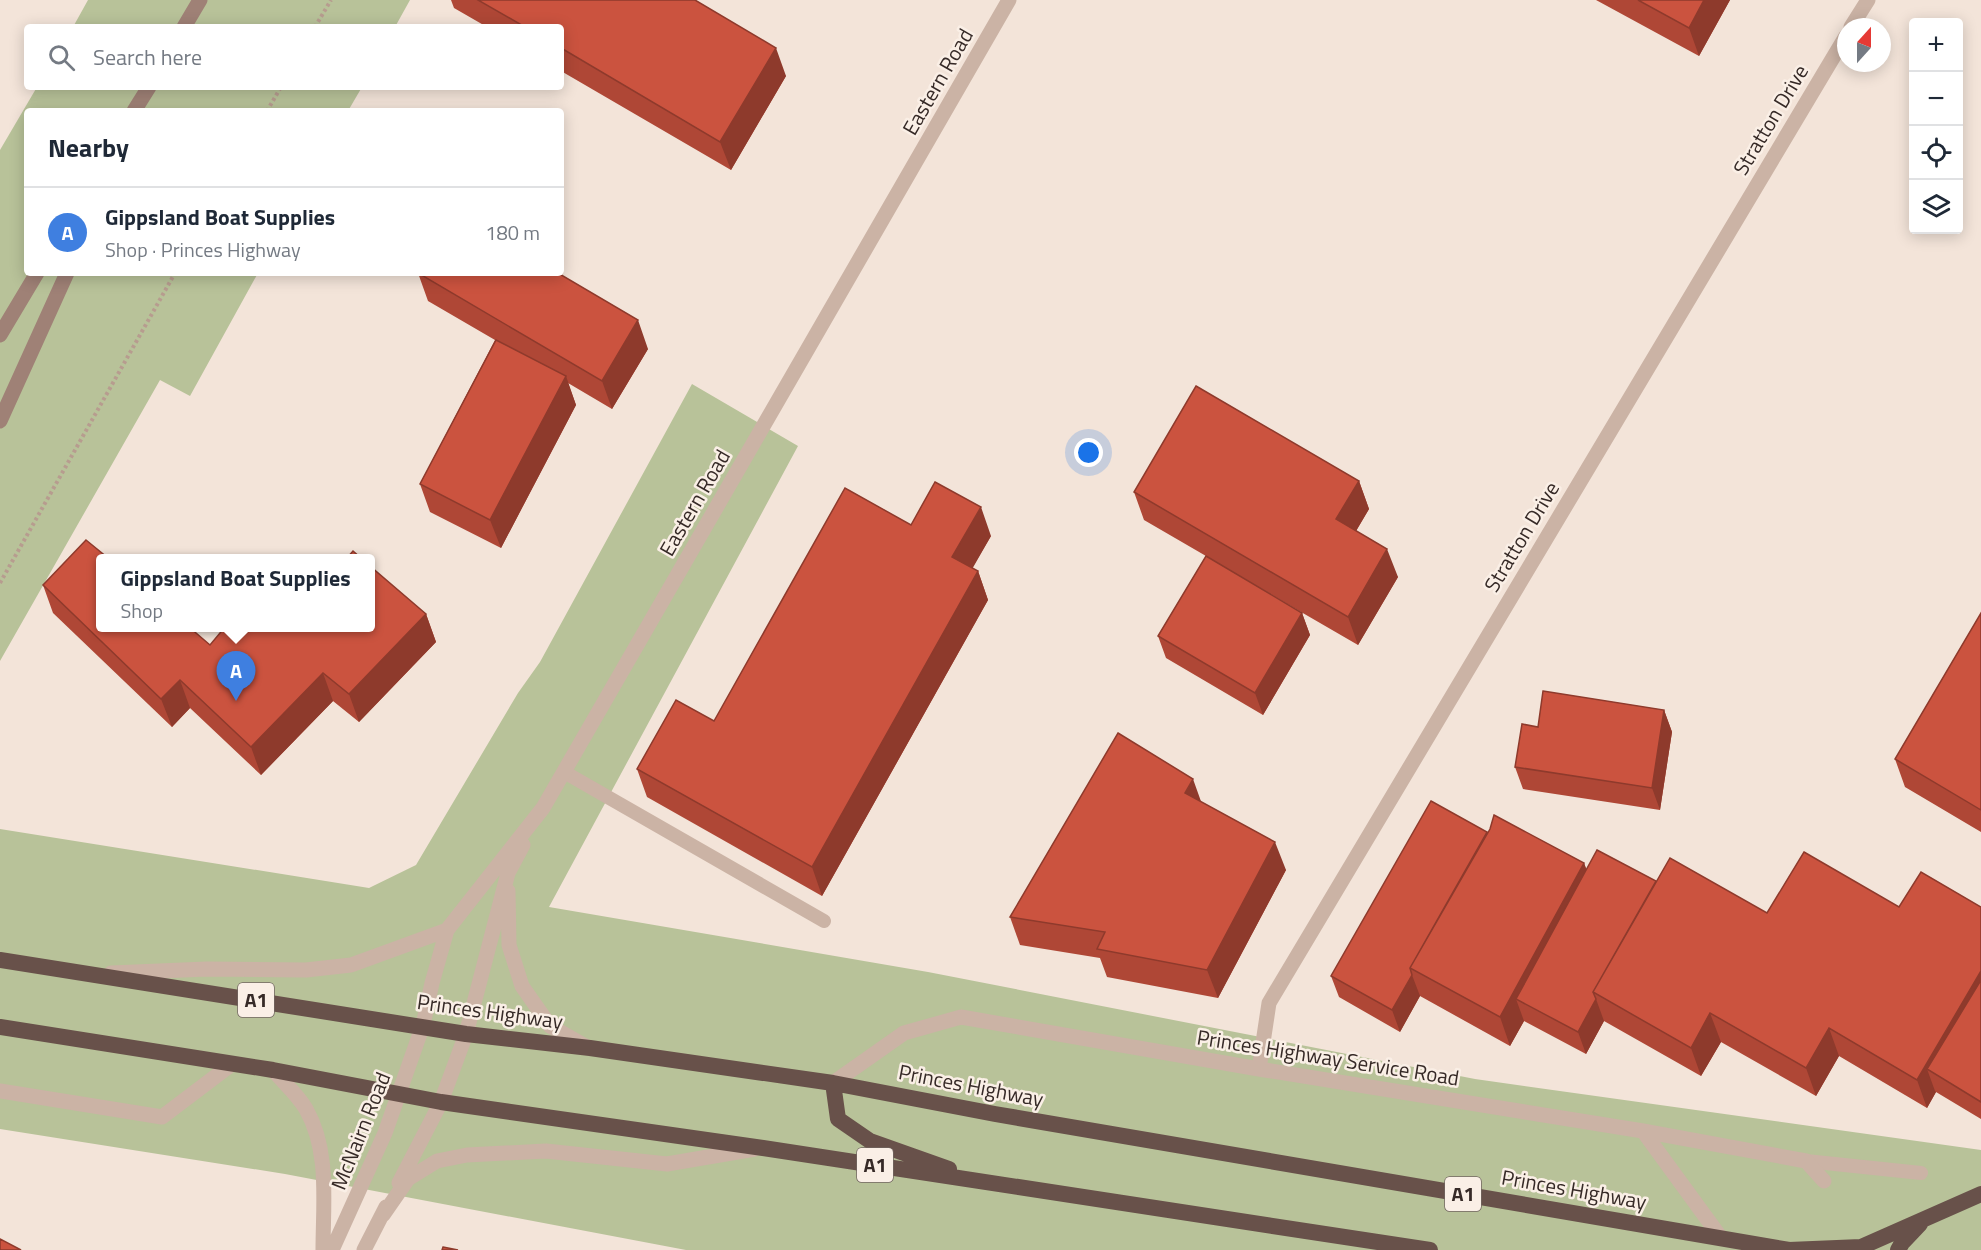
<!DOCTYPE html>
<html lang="en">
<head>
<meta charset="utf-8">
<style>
	body { margin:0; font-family:"Titillium Web",sans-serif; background:#f2f2f3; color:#1f2937 }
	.controls { position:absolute; right:18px; top:18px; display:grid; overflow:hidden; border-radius:6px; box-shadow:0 3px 15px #0003 }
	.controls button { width:54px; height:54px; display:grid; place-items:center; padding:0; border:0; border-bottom:2px solid #e0e1e3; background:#fff; color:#1f2937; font:30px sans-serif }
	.compass { position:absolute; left:1837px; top:18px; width:54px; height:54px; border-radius:50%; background:#fff; box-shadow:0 3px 15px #0003; rotate:21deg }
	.you { position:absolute; left:1089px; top:453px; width:21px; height:21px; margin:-15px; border:4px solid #fff; border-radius:50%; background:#1a73e8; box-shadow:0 0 0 9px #1a73e833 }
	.badge { display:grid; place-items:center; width:39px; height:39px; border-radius:50%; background:#1a5a57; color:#fff; font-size:20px; font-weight:700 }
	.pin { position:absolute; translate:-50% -50px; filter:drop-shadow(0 2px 3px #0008) }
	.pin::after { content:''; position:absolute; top:32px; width:21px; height:18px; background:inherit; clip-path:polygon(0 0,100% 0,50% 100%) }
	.popup { position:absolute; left:96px; top:554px; width:279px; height:78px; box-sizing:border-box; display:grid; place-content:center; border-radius:6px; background:#fff; filter:drop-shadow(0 2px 4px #0005); font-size:20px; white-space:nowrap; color:#747a83 }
	.popup b { font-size:22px; color:#1f2937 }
	.popup::after { content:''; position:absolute; left:50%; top:100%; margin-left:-12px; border:12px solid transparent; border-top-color:#fff }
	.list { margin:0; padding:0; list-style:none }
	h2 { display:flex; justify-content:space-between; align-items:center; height:78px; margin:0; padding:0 24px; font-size:26px }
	h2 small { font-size:20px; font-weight:400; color:#747a83 }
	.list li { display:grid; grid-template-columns:39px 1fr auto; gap:18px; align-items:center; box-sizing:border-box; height:90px; padding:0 24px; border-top:2px solid #e0e1e3 }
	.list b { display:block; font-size:22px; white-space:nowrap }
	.list p { margin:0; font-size:20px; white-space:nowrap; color:#747a83 }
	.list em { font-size:20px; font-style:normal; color:#747a83 }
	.icon { flex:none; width:33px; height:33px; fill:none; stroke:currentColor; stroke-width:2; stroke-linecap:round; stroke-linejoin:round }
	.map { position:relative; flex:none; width:1981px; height:1250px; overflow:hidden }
	.search { position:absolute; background:#fff; box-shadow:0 3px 15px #0003; left:24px; top:24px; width:540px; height:66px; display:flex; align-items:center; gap:15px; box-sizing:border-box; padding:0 21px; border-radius:6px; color:#747a83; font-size:22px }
	.panel { position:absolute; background:#fff; box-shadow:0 3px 15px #0003; left:24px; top:108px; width:540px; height:168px; border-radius:6px }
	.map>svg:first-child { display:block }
	.green { fill:#b8c299 }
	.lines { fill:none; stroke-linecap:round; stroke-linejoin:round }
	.path { stroke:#b79c8f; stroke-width:4; stroke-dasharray:3 3; stroke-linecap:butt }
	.service { stroke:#cbb3a5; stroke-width:14 }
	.minor { stroke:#cbb3a5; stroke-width:15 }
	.tertiary { stroke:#cbb3a5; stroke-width:15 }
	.secondary { stroke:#9f8176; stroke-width:15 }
	.trunk { stroke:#68514a; stroke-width:16 }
	.wall { fill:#af4736 }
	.shaded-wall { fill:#8e3a2c }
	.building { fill:#cb533f; stroke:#8e3a2c; stroke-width:1.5 }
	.labels { text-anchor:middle; stroke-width:5; stroke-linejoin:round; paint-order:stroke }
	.shield { fill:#faefe6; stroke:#716560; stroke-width:1.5 }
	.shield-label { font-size:20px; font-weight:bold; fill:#362a27 }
	.street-label { font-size:21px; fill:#362a27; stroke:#faefe6 }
</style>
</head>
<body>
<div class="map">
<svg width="1981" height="1250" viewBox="0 0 1981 1250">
	<rect width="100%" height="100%" fill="#f3e4d9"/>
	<path class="green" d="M88 0H410L395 27H73Z
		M37 87H362L348 111H27V273H258L190 396 160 380 0 661V150Z
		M692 384 798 446 549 907 928 972 1475 1079 1981 1150V1250H686L285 1174 0 1129V829L369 888 416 865 518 693 540 662Z"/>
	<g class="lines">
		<path class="path" d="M315 27 331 0
			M267 111 281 87
			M0 583 175 273"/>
		<path class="service" d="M564 772 824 921
			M1806 1161 1921 1173"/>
		<path class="minor" d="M1851 27 1868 0
			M508 891 509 945 522 986 550 1026 587 1047
			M111 973 207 969 306 970 351 965 447 930
			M423 1025 432 983 447 930 543 808 1009 0
			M466 1034 508 873 523 845
			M1259 1069 1269 1003 1846 36
			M833 1083 904 1033 961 1017 1259 1069 1643 1131 1806 1161 1824 1181
			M0 1091 162 1117 232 1064
			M1643 1131 1721 1238"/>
		<path class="tertiary" d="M273 1070C283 1082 298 1095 306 1109 330 1151 323 1203 323 1250
			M399 1183 441 1102 466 1034
			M383 1215 408 1179 437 1161 467 1155 546 1151 667 1164 755 1149
			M332 1250 385 1133 423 1025
			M364 1250 386 1207"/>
		<path class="secondary" d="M184 27 200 0
			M134 111 149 87
			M0 335 37 273
			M0 421 67 273"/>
		<path class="trunk" d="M0 960 466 1034 590 1048 833 1083 995 1114 1789 1250 1861 1247 1981 1194
			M0 1027 273 1070 441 1102 763 1148 1430 1250
			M833 1083 838 1119 870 1141 949 1169
			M1898 1250 1902 1243 1920 1224"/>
	</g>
	<path class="wall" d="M451 0H695L786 76 731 170 561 71V27H487L454 8Z
		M1596 0H1730L1699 56Z
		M418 273 648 349 612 409 568 383 576 405 501 548 430 512 420 484 495 340 428 301Z
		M1359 481 1369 509 1356 531 1398 577 1358 645 1222 566 1302 613 1310 635 1263 715 1166 658 1158 636 1206 556 1144 520 1134 492Z
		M911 525 991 536 972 568 978 571 988 600 822 896 647 797 637 769 714 721Z
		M43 585 210 645 282 627 426 614 436 642 359 722 333 701 261 775 190 708 172 727 53 613Z
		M1981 613V832L1905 787 1895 759Z
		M1664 710 1672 732 1660 810 1523 789 1515 767 1538 727Z
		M1201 802 1286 870 1218 998 1107 977 1100 958 1020 945 1010 917Z
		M1487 832 1584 863 1586 869 1656 881 1767 913 1899 907H1981V1119L1936 1092 1927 1108 1839 1056 1816 1096 1721 1042 1701 1076 1604 1021 1586 1054 1524 1021 1510 1046 1420 996 1400 1032 1339 997 1331 976Z"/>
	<path class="shaded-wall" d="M1704 0H1730L1699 56 1689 28Z
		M776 48 786 76 731 170 720 142Z
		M638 320 648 349 612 409 602 381Z
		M566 376 576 405 501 548 490 520Z
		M1359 481 1369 509 1346 548 1336 519Z
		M981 507 991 536 963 585 952 557Z
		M1387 549 1398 577 1358 645 1348 617Z
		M978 571 988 600 822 896 812 867Z
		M1302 613 1310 635 1263 715 1255 693Z
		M426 614 436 642 359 722 349 694Z
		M323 673 333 701 261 775 251 747Z
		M180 680 190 708 172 727 161 699Z
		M1664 710 1672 732 1660 810 1652 788Z
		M1193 779 1203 807 1185 793Z
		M1275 842 1286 870 1218 998 1207 970Z
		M1584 863 1595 891 1516 999 1524 1021 1510 1046 1500 1017Z
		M1981 971V1016L1927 1069 1935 1091 1936 1092 1927 1108 1917 1080Z
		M1412 975 1420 996 1400 1032 1392 1010Z
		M1596 999 1604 1021 1586 1054 1578 1032Z
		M1710 1013 1721 1042 1701 1076 1691 1048Z
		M1829 1028 1839 1056 1816 1096 1806 1068Z"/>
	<path class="building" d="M478 0H695L776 48 720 142 561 48V27H525Z
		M1638 0H1704L1689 28Z
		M418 273H558L638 320 602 381Z
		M496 340 566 376 490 520 420 484Z
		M1196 386 1359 481 1336 519 1387 549 1348 617 1134 492Z
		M935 482 981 507 952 557 978 571 812 867 637 769 676 700 714 721 845 488 911 525Z
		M86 540 108 558H101V627H189L210 645 225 627H371V567L426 614 349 694 323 673 251 747 180 680 161 699 43 585Z
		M353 551 361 558H347Z
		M1206 556 1302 613 1255 693 1158 636Z
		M1981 613V810L1895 759Z
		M1543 691 1664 710 1652 788 1515 767 1522 724 1538 727Z
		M1118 733 1193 779 1185 793 1275 842 1207 970 1097 949 1105 932 1010 917Z
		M1431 801 1487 832 1410 968 1412 975 1392 1010 1331 976Z
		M1494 815 1584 863 1500 1017 1410 968 1490 829Z
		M1597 850 1656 881 1593 992 1596 999 1578 1032 1516 999Z
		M1804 852 1899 907 1921 872 1981 907V971L1917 1080 1829 1028 1806 1068 1710 1013 1691 1048 1593 992 1670 858 1767 913Z
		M1981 980V1102L1927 1069Z
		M0 1239 21 1250H0Z
		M443 1247 458 1250H442Z"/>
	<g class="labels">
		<g class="shield">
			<rect x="238" y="983" width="36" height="34" rx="4.5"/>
			<rect x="857" y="1148" width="36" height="34" rx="4.5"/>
			<rect x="1445" y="1177" width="36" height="34" rx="4.5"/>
		</g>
		<g class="shield-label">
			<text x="256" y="1007">A1</text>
			<text x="875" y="1172">A1</text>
			<text x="1463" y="1201">A1</text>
		</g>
		<g class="street-label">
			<text transform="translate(938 82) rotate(-60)" y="7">Eastern Road</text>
			<text transform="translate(1771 120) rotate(-59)" y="7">Stratton Drive</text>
			<text transform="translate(695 503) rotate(-60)" y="7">Eastern Road</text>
			<text transform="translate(1522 537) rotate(-59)" y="7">Stratton Drive</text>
			<text transform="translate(490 1012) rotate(8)" y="7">Princes Highway</text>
			<text transform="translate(1328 1058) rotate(9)" y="7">Princes Highway Service Road</text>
			<text transform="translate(971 1086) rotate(11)" y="7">Princes Highway</text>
			<text transform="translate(361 1131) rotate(-68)" y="7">McNairn Road</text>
			<text transform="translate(1574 1190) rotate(10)" y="7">Princes Highway</text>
		</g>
	</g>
</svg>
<div class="controls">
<button>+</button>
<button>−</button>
<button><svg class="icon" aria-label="locate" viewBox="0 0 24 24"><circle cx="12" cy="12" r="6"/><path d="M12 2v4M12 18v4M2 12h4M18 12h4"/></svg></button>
<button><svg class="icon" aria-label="layers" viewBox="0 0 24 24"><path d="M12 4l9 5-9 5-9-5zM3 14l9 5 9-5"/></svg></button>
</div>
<svg class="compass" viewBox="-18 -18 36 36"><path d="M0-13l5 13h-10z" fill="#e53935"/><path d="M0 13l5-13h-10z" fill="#747a83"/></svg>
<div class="you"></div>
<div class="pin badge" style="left:236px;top:701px;background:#3f7fe0">A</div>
<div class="popup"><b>Gippsland Boat Supplies</b>Shop</div>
<div class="search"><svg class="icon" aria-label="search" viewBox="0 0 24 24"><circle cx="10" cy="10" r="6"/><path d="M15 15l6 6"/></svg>Search here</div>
<section class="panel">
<h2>Nearby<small></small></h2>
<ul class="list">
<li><span class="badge" style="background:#3f7fe0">A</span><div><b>Gippsland Boat Supplies</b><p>Shop · Princes Highway</p></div><em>180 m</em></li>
</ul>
</section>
</div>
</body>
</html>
